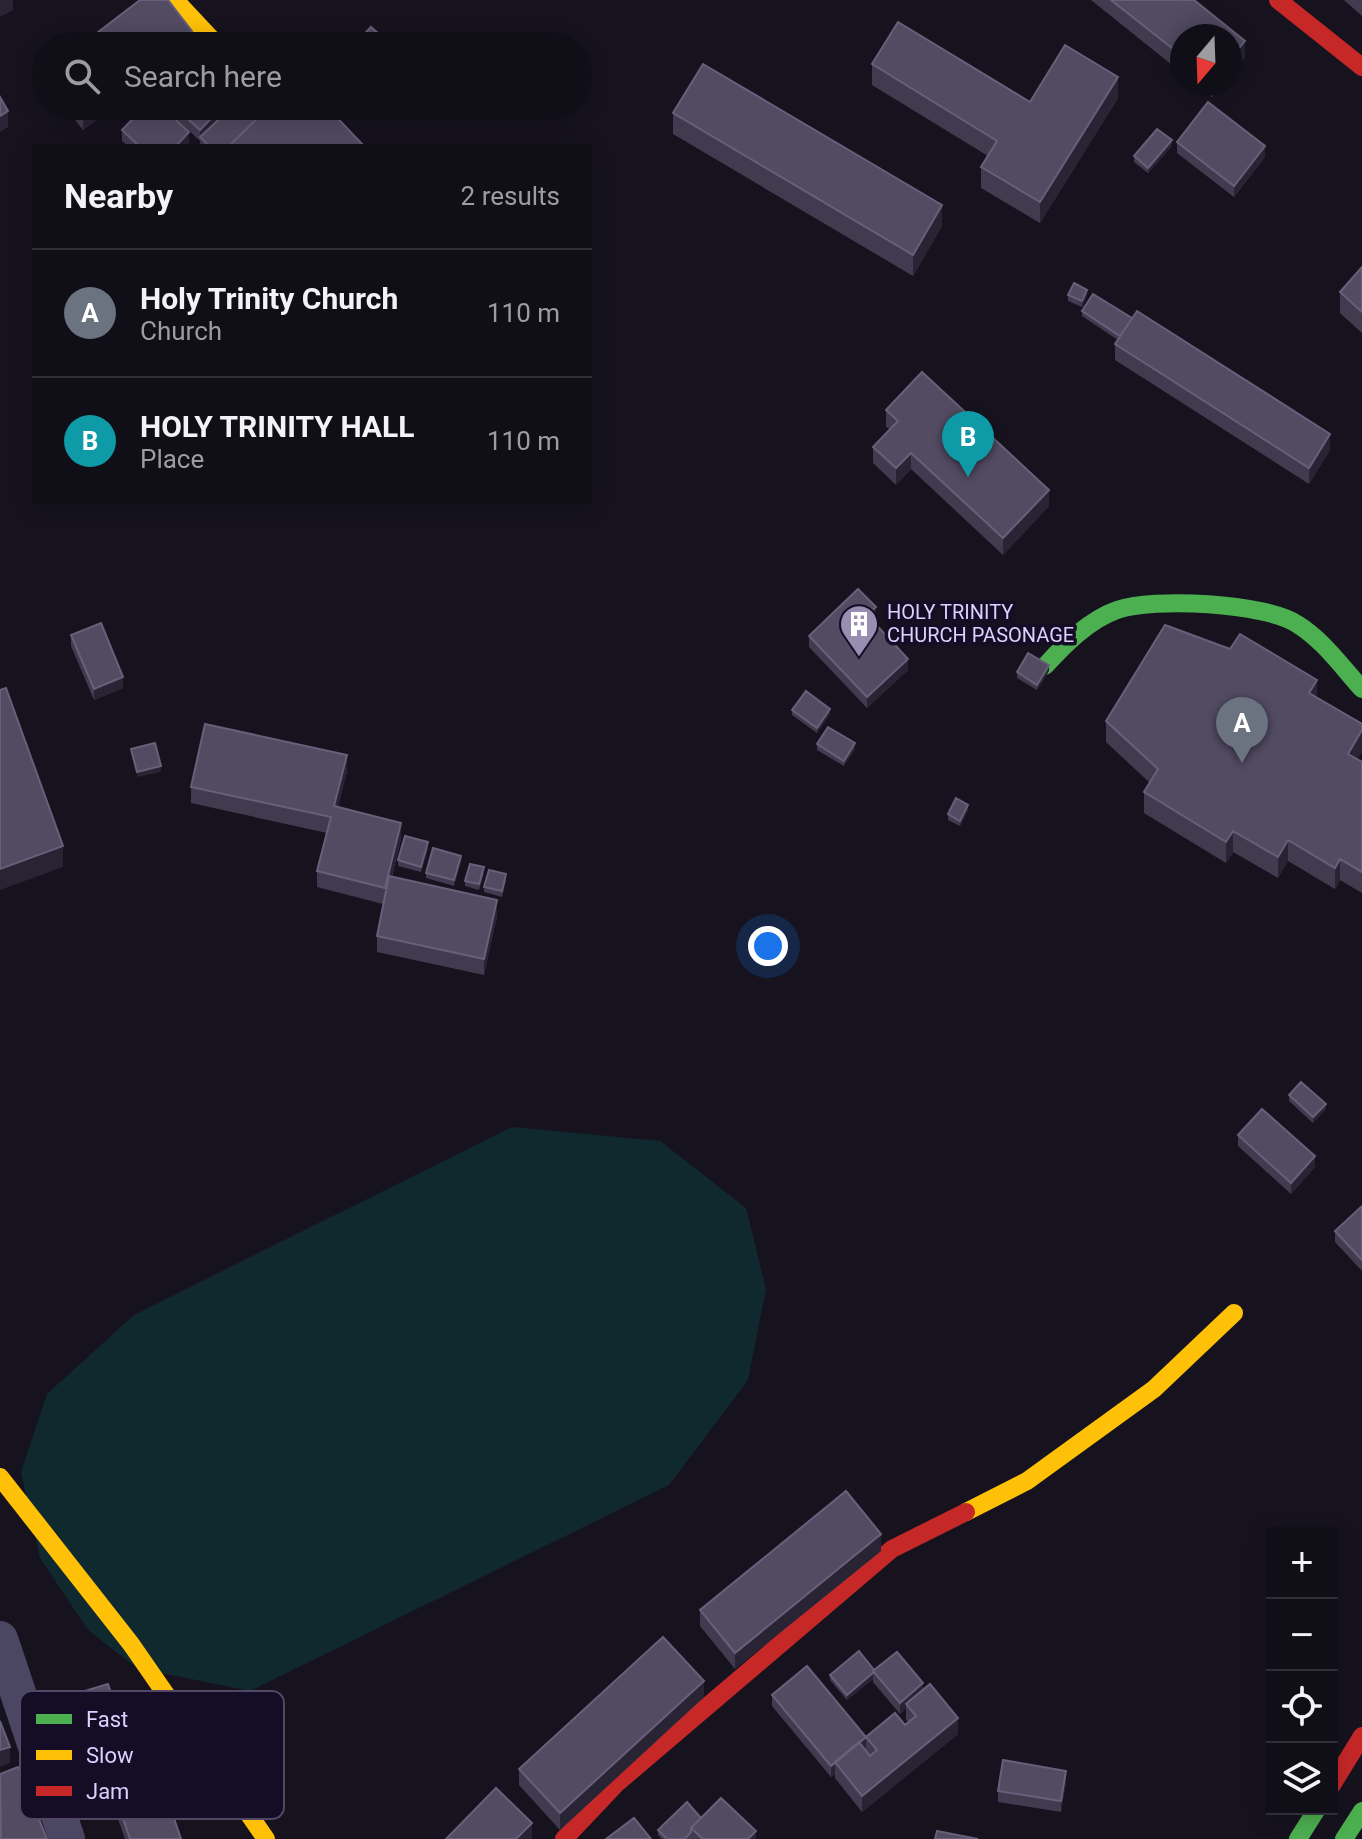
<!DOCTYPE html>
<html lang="en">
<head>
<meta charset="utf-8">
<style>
	body { margin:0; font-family:Roboto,sans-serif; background:#1e1c24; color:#f1f3f6 }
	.controls { position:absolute; right:24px; bottom:24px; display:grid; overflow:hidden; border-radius:0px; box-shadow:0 4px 20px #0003 }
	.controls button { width:72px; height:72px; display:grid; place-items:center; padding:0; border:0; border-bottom:2px solid #302e36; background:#100e17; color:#f1f3f6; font:40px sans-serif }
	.compass { position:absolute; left:1170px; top:24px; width:72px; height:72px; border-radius:50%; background:#100e17; box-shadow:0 4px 20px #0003; rotate:199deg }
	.you { position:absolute; left:768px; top:946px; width:28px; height:28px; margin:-20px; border:6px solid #fff; border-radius:50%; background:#1a73e8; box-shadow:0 0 0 12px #1a73e833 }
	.badge { display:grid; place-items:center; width:52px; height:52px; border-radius:50%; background:#0f766e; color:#fff; font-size:26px; font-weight:700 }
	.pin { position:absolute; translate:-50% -66px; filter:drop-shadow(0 2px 4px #0008) }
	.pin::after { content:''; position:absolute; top:42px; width:28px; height:24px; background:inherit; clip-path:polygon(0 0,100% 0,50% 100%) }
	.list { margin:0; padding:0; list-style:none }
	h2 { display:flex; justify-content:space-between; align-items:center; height:104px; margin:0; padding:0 32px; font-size:34px }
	h2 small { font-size:26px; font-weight:400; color:#9c9ca1 }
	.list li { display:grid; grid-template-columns:52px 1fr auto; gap:24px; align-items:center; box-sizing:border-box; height:128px; padding:0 32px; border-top:2px solid #302e36 }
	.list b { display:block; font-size:30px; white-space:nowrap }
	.list p { margin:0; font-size:26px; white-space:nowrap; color:#9c9ca1 }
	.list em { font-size:26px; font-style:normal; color:#9c9ca1 }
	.icon { flex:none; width:44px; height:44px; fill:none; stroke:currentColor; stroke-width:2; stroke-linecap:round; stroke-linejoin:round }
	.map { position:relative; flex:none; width:1362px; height:1839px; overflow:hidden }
	.search { position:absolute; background:#100e17; box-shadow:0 4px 20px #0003; left:32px; top:32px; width:560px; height:88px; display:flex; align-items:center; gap:20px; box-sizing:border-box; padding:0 28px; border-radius:44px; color:#9c9ca1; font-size:30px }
	.panel { position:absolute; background:#100e17; box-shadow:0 4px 20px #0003; left:32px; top:144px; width:560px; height:360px; border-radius:0px }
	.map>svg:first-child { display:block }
	.green { fill:#10292e }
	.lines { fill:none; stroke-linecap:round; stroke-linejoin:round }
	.street { stroke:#4b4661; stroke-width:36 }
	.fast { stroke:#4caf50; stroke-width:18 }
	.slow { stroke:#ffc107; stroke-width:18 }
	.jam { stroke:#c62828; stroke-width:18 }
	.wall { fill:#423b4f }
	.shaded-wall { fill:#292434 }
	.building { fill:#524b62; stroke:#68607b; stroke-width:2 }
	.labels { text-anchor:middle; stroke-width:7; stroke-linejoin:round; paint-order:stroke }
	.poi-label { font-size:20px; fill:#dcd1ff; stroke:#140d25; text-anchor:start }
	.key { fill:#140d25; stroke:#504866; stroke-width:2 }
	.key-label { font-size:22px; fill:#dcd1ff }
</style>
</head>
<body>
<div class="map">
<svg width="1362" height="1839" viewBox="0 0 1362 1839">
	<rect width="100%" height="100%" fill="#16131f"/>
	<path class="green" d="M512 1127 660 1141 746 1208 766 1289 748 1380 669 1485 250 1691 137 1668 88 1630 40 1558 21 1472 47 1394 134 1315Z"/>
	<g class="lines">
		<path class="street" d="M0 1639 67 1839"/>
		<path class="fast" d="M1045 666C1065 644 1089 620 1117 610 1153 597 1265 603 1297 624 1323 640 1342 667 1362 689
			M1298 1839 1317 1809
			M1344 1839 1362 1811"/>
		<path class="slow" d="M175 0 217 45
			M0 1477 131 1644 266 1839
			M966 1512 1027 1481 1154 1389 1234 1313"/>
		<path class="jam" d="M1278 0 1362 67
			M1332 1785 1362 1736
			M564 1839 616 1784 892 1549 966 1512"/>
	</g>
	<path class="wall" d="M1091 0H1194L1245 41V57L1230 75V36H1182V73Z
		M1344 0H1362V16Z
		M872 64 1030 102 1118 98 1040 223 981 188V167L988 156 872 85Z
		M1196 84H1223L1212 97Z
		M64 106H115L83 130Z
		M167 106H233L364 146H200V141L167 110Z
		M370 106H387L380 114Z
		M673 113 942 226 913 276 673 134Z
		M122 130 189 143 186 146H128L122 141Z
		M1177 142 1265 157 1234 197 1177 153Z
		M1172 146 1148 173 1134 162V156Z
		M1362 267V333L1340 313V292Z
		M1068 295H1087L1082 307 1068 301Z
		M1082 311 1330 450 1309 484 1115 360V344L1118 340 1082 316Z
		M886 410 1049 506 1003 555 911 469 896 485 873 463V447L890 429 886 427Z
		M876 618 873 621 908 670 867 708 809 647V636Z
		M71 635 123 688 94 700 71 646Z
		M1049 671 1037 690 1017 678V672Z
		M1317 697 1362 724V751L1357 759 1362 762V893L1340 880 1335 889 1288 861 1278 878 1233 852 1226 863 1144 813V792L1150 783 1106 742V721Z
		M792 710 830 714 817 733 792 715Z
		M817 744 855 749 844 766 817 750Z
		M347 771 338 807 401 839 392 877 497 916 484 975 377 952V936L383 904 317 887V871L327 833 191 803V787Z
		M968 810 960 826 948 820V814Z
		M428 848 421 872 398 866V860Z
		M461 861 454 886 426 878V873Z
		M484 873 479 890 465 886V881Z
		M506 880 502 897 484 892V887Z
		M1289 1095 1326 1109 1313 1123 1289 1101Z
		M1238 1135 1315 1167 1291 1194 1238 1146Z
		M1362 1206V1271L1335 1242V1231Z
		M881 1551 735 1669 700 1626V1610Z
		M874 1670 923 1690 958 1734 862 1812 835 1778V1774L831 1777 772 1706V1695L866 1737 905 1725 908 1722 906 1720V1708L900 1714 873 1682V1679L847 1700 830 1680V1675Z
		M75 1694 115 1711 81 1722 75 1700Z
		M704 1697 560 1830 519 1785V1769Z
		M84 1724 128 1745 93 1757 84 1730Z
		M99 1756 139 1760 181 1839H125L107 1787V1783H106L99 1761Z
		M1066 1782 1061 1812 998 1802V1791Z
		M701 1818 756 1839H662L658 1835V1830Z"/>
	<path class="shaded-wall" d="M0 0H13V10L0 17Z
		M192 31V46H173Z
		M1245 41V57L1230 75V59Z
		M1118 77V98L1040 223V202Z
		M1212 84H1223L1212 97Z
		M94 106H115L83 130V114Z
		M223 106H233L200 137V130Z
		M380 106H387L380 114Z
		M8 111V127L0 132V116Z
		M189 132V143L186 146H176Z
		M1172 140V146L1148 173V168Z
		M1265 146V157L1234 197V186Z
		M942 205V226L913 276V255Z
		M1087 290V295L1082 307V301Z
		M1330 434V450L1309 484V468Z
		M911 453V469L896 485V468Z
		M1049 490V506L1003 555V538Z
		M876 607V618L867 626V615Z
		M908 659V670L867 708V697Z
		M1049 665V671L1037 690V685Z
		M123 677V688L94 700V689Z
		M1317 680V701L1309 693Z
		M830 709V714L817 733V728Z
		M1362 730V751L1348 775V754Z
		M855 743V749L844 766V761Z
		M347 755V771L334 822V806Z
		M161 766V772L137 777V772Z
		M968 805V810L960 826V821Z
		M401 823V839L385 904V888Z
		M1233 831V852L1226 863V842Z
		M1288 840V861L1278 878V857Z
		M428 842V848L421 872V867Z
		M63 846V867L0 890V869Z
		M461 856V861L454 886V880Z
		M1340 859V880L1335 889V868Z
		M497 900V916L484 975V959Z
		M1326 1104V1109L1313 1123V1117Z
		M1315 1156V1167L1291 1194V1183Z
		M881 1534V1551L735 1669V1653Z
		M873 1673V1679L847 1700V1695Z
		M704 1681V1697L560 1830V1813Z
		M923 1683V1694L906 1704V1708L900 1714V1703Z
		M115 1705V1711L81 1722V1716Z
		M958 1718V1734L862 1812V1796Z
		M866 1737V1748L840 1769 835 1762Z
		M128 1740V1745L93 1757V1751Z
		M10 1747V1763L0 1767V1750Z
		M835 1763V1774L831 1777V1766Z
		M1066 1771V1782L1061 1812V1801Z
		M532 1823V1839H516Z
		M756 1831V1839H748Z"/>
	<path class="building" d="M140 0H168L192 31 173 46H80Z
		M1111 0H1194L1245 41 1230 59V36H1182V56Z
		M898 22 1030 102 1065 45 1118 77 1040 202 981 167 997 141 872 64Z
		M371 27 393 46H353Z
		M703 64 942 205 913 255 673 113Z
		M0 97 8 111 0 116Z
		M1208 102 1265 146 1234 186 1177 142Z
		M77 106H94L83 114Z
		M145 106H161L189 132 176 146H139L122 130Z
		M174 106H223L200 130Z
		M233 106H270L229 146H209L200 137Z
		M270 106H326L364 146H229Z
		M1157 129 1172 140 1148 168 1134 156Z
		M1362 267V312L1340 292Z
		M1074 283 1087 290 1082 301 1068 295Z
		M1093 294 1132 318 1120 336 1082 311Z
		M1137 311 1330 434 1309 468 1115 344Z
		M922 372 1049 490 1003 538 911 453 896 468 873 447 898 421 886 410Z
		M858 589 876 607 867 615 908 659 867 697 809 636Z
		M101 623 123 677 94 689 71 635Z
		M1165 625 1230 649 1240 634 1317 680 1309 693 1362 724V730L1348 754 1362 762V872L1340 859 1335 868 1288 840 1278 857 1233 831 1226 842 1144 792 1158 769 1106 721Z
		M1028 653 1049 665 1037 685 1017 672Z
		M6 688 63 846 0 869V690Z
		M806 691 830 709 817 728 792 710Z
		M205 724 347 755 334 806 401 823 385 888 317 871 331 817 191 787Z
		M828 727 855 743 844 761 817 744Z
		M155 743 161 766 137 772 131 749Z
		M956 798 968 805 960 821 948 814Z
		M405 836 428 842 421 867 398 860Z
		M433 848 461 856 454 880 426 873Z
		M470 864 484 867 479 884 465 881Z
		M489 870 506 874 502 891 484 887Z
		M389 876 497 900 484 959 377 936Z
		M1301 1082 1326 1104 1313 1117 1289 1095Z
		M1262 1109 1315 1156 1291 1183 1238 1135Z
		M1362 1206V1260L1335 1231Z
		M846 1491 881 1534 735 1653 700 1610Z
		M663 1637 704 1681 560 1813 519 1769Z
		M859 1651 874 1670 873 1671 874 1672 847 1695 830 1675Z
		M897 1652 923 1683 900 1703 873 1671Z
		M807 1666 866 1737 831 1766 772 1695Z
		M108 1684 115 1705 81 1716 75 1694Z
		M930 1684 958 1718 862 1796 835 1762 859 1742 870 1756 877 1750 866 1737 895 1713 905 1725 916 1716 906 1704Z
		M0 1721 10 1747 0 1750Z
		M153 1756 181 1839H130L107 1770Z
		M1003 1760 1066 1771 1061 1801 998 1791Z
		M18 1767 47 1839H1L0 1774Z
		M496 1788 532 1823 516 1839H446Z
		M721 1798 756 1831 748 1839H703L691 1828Z
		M687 1802 701 1818 691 1828V1832L685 1839H667L658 1830Z
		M634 1818 651 1839H606Z
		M937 1831 978 1839H935Z"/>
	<defs>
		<g id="building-pin" transform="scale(2)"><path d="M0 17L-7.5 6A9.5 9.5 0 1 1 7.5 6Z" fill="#978eb1" stroke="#140d25"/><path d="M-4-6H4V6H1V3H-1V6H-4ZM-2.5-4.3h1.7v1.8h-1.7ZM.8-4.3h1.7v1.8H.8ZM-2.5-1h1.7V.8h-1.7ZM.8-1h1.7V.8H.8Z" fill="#fff"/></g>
	</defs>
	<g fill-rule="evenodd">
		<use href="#building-pin" x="859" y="624"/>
	</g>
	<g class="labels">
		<g class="poi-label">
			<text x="887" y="619">HOLY TRINITY<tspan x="887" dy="23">CHURCH PASONAGE</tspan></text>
		</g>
	</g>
	<rect x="20" y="1691" width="264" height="128" rx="12" class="key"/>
	<rect x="36" y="1714" width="36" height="10" fill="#4caf50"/>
	<rect x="36" y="1750" width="36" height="10" fill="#ffc107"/>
	<rect x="36" y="1786" width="36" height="10" fill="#c62828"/>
	<g class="key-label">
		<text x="86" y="1727">Fast</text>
		<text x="86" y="1763">Slow</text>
		<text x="86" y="1799">Jam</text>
	</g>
</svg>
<div class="controls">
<button>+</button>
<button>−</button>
<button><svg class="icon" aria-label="locate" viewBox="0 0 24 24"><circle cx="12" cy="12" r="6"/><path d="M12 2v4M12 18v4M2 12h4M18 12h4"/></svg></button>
<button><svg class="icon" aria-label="layers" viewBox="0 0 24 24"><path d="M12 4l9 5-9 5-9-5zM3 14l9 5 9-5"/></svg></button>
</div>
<svg class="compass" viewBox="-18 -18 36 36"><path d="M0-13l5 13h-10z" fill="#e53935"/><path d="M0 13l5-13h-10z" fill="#9c9ca1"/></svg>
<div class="you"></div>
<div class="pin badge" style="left:1242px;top:763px;background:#6b7280">A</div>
<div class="pin badge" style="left:968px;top:477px;background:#0f9aa8">B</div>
<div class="search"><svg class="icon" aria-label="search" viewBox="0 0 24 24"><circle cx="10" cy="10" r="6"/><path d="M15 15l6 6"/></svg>Search here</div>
<section class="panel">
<h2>Nearby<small>2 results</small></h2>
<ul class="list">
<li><span class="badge" style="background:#6b7280">A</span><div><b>Holy Trinity Church</b><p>Church</p></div><em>110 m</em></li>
<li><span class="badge" style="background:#0f9aa8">B</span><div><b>HOLY TRINITY HALL</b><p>Place</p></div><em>110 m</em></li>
</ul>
</section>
</div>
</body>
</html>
